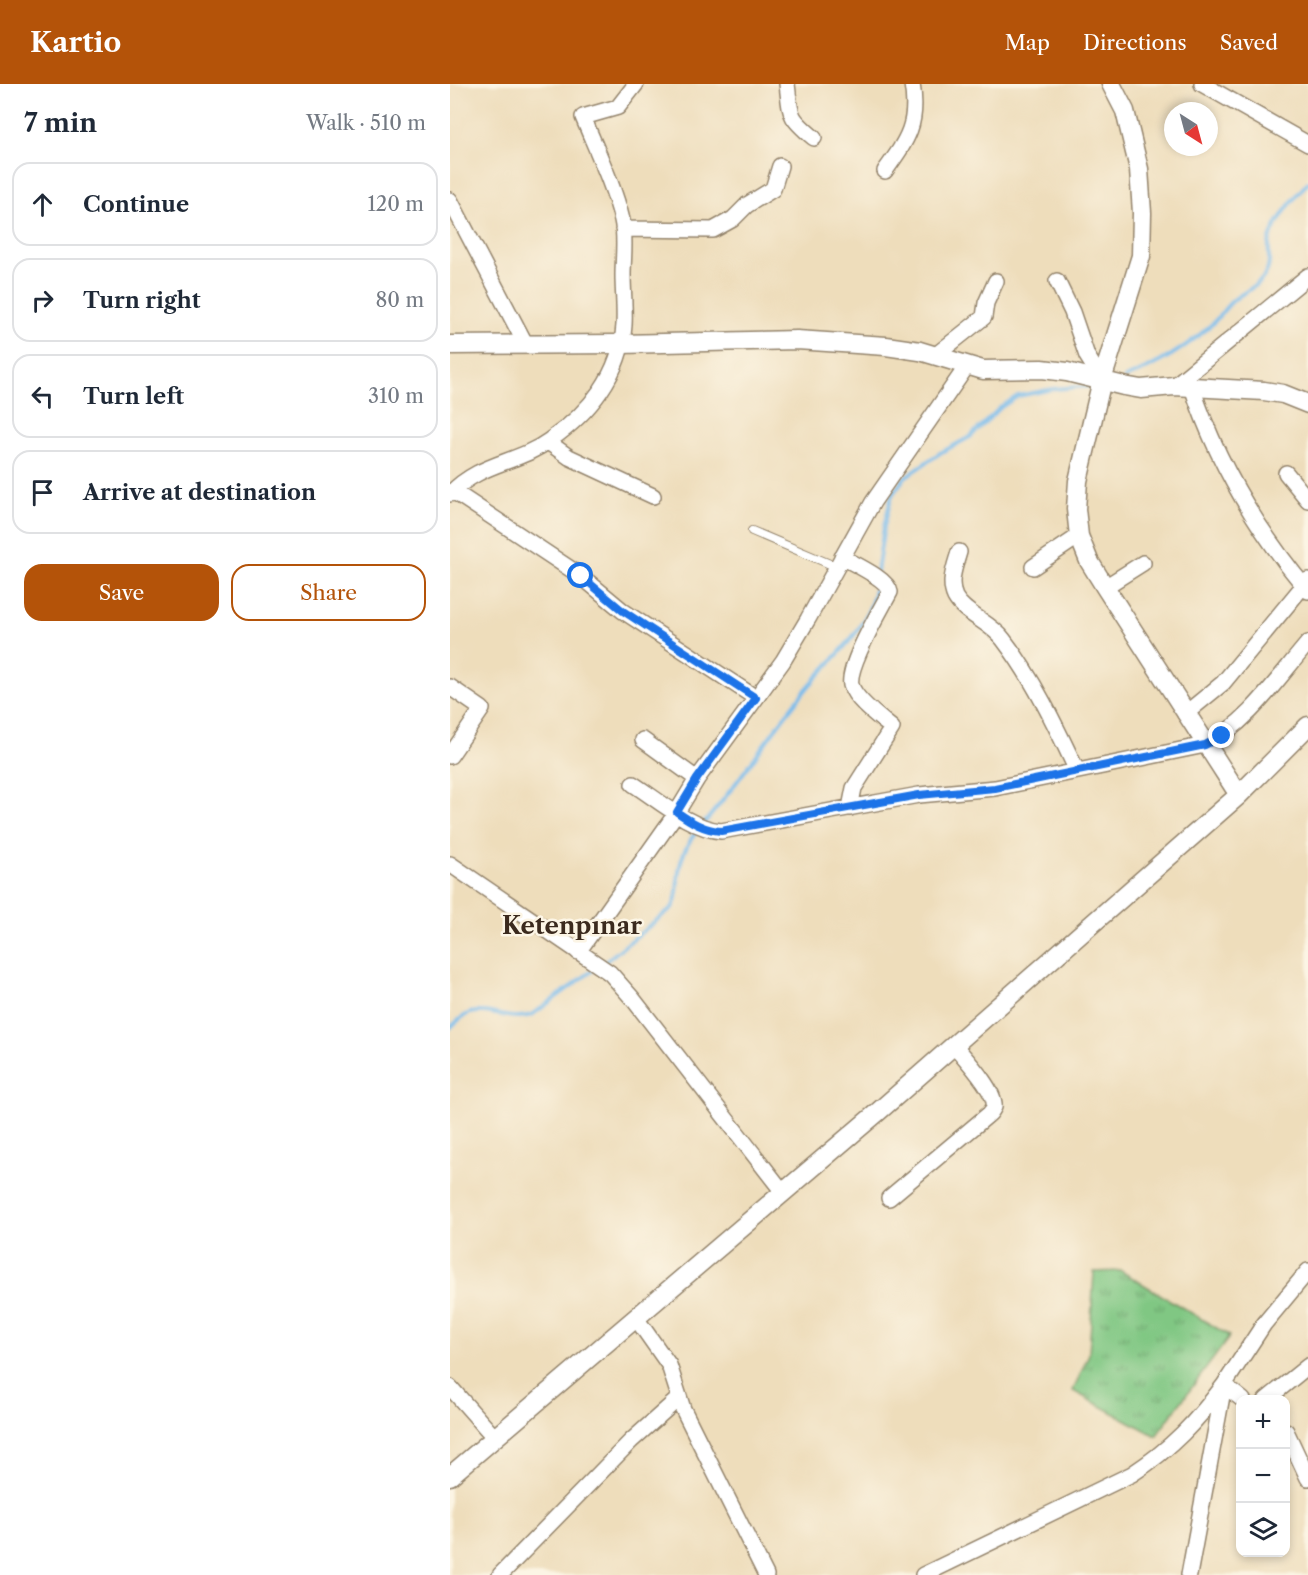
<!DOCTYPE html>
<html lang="en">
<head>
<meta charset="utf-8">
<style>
	body { margin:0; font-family:"Libre Caslon Text",serif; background:#f6f6f7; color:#1f2937 }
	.controls { position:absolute; right:18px; bottom:18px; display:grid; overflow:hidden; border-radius:12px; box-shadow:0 3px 9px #0003 }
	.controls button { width:54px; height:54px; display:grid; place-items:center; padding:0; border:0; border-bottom:2px solid #e0e1e3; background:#fff; color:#1f2937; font:30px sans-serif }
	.compass { position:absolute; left:714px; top:18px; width:54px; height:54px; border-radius:50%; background:#fff; box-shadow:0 3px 9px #0003; rotate:144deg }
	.stop { position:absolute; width:18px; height:18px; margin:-14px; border:4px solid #1a73e8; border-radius:50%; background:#fff }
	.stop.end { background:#1a73e8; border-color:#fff; box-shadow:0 2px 6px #0008 }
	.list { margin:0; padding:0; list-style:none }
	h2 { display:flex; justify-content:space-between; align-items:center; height:78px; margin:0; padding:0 24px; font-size:26px }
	h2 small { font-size:20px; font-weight:400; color:#747a83 }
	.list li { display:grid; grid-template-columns:39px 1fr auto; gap:18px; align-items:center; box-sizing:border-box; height:84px; margin:0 12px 12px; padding:0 12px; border:2px solid #e0e1e3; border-radius:18px }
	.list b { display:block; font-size:22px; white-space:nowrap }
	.list em { font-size:20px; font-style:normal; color:#747a83 }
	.actions { display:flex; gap:12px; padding:18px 24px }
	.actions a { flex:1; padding:14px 0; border:2px solid #b45309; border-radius:18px; text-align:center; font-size:21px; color:#b45309 }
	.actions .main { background:#b45309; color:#fff }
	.icon { flex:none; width:33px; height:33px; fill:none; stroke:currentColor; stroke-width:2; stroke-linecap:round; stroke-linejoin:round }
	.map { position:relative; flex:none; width:858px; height:1491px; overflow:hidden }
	header { display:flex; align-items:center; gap:36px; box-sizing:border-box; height:84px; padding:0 30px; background:#b45309; color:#fff }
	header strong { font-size:28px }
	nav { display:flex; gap:33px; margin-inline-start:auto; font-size:21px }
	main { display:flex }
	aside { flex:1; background:#fff }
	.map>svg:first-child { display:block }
	.park { fill:url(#park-tufts); stroke:#5e7850; stroke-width:1.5 }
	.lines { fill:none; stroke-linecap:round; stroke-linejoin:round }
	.stream { stroke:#75b9eb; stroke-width:4 }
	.service-casing { stroke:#94846c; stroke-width:10 }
	.minor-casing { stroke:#94846c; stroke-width:18 }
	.tertiary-casing { stroke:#94846c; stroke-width:21 }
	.service { stroke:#fff; stroke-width:8 }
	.minor { stroke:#fff; stroke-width:15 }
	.tertiary { stroke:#fff; stroke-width:18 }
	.route { stroke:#1a73e8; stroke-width:8 }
	.labels { text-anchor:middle; stroke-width:5; stroke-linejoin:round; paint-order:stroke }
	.district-label { font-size:24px; font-weight:bold; fill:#3b2a1e; stroke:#fcf5e5 }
</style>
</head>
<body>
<header>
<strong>Kartio</strong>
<nav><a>Map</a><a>Directions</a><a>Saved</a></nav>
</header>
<main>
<aside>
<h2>7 min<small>Walk · 510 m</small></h2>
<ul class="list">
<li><svg class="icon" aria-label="ahead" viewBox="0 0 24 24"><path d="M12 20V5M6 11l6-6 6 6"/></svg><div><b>Continue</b></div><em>120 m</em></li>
<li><svg class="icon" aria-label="right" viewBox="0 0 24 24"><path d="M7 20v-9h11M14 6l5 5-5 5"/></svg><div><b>Turn right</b></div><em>80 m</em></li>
<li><svg class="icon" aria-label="left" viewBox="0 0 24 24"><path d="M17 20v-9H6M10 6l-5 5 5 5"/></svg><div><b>Turn left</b></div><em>310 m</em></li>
<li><svg class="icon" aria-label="arrive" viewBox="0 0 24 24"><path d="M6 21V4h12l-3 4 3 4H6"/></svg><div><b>Arrive at destination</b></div></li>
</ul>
<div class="actions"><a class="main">Save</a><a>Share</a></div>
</aside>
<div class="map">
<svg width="858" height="1491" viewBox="0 0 858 1491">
	<defs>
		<pattern id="park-tufts" width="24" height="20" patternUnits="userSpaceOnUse" patternTransform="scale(1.5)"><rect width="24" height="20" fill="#80c783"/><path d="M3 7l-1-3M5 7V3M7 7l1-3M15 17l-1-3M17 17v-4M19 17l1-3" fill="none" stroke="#6aa26b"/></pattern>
	</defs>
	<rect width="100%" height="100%" fill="#fcf5e5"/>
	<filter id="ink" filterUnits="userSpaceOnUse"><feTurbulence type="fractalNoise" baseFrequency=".0167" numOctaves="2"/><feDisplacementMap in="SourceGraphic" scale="12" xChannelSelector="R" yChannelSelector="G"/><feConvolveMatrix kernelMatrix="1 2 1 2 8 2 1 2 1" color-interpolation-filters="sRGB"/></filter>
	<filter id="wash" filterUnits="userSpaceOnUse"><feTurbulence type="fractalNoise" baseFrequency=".008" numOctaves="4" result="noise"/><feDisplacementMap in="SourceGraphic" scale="24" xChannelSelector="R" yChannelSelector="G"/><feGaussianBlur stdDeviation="1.35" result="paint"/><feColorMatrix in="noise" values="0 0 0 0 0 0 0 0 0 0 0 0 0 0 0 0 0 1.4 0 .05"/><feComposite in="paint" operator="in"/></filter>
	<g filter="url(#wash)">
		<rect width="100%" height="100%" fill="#edb"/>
		<path class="park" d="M671 1187 780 1252 706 1352 623 1307 639 1270 644 1188Z"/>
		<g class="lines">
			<path class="stream" d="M675 294C706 282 737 263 761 241 770 233 776 221 786 214 797 206 811 201 817 187 821 178 818 169 819 160 822 140 845 113 858 98
				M427 488 434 442 442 411 455 393 490 369 520 353 551 323 568 312 603 305 642 302
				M254 739C290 698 319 650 354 608 382 573 421 546 426 499
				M152 880 222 824C228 814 227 805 228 794 230 775 236 759 249 745
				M0 944C6 938 12 932 20 929 40 924 58 938 82 931L146 884"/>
		</g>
	</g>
	<g filter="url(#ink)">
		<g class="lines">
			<g class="service-casing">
				<path id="service" d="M302 447 387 483"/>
			</g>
			<g class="minor-casing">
				<path id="minor" d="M337 0C341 32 338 32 364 54
					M752 0 858 60
					M435 87C457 56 469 40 462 0
					M0 116 76 261
					M173 145 263 146 283 135 297 121 323 105 330 82
					M607 197 622 228 637 272 652 296
					M486 271 534 233 536 219 546 197
					M724 302 858 192
					M742 303C767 379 807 446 858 507
					M98 358 119 373 203 412
					M836 389 858 416
					M3 407 131 492 173 527 306 614
					M0 410C30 378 67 380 100 356 139 329 171 290 174 241 175 225 173 207 173 191 173 174 176 153 172 136 164 102 146 65 133 33L168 23 186 0
					M509 468C505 482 498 498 505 513 514 530 540 538 553 555 583 594 606 642 627 687
					M392 473C404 480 438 495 440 508 430 527 397 582 401 601 405 616 430 634 442 644L404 704 400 724
					M583 483 629 452
					M655 503 693 479
					M0 603 32 625 0 672
					M735 630 773 599 858 496
					M193 656 247 695
					M183 700C208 716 241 745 271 747L469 711 545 704 755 661C798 640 827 595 858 559
					M0 780 160 889 183 915 333 1108
					M128 868 227 728 247 695 333 577 358 535 423 418 517 282
					M439 1114 538 1031C540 1030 543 1025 544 1023 547 1008 514 973 504 961
					M186 1234 219 1281 233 1325 316 1491
					M0 1303 45 1354
					M816 1316 858 1282
					M836 1347 858 1394
					M50 1491 181 1357 229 1314
					M473 1491 682 1390C722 1364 746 1338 774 1301L793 1316
					M739 1491 774 1301 814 1240 858 1187"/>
			</g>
			<g class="tertiary-casing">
				<path id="tertiary" d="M661 0 675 27 689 85 692 129 691 172 652 296 628 397 626 425 629 452 639 477 655 503 789 711
					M0 261 171 260 347 256 436 262 470 267 533 286 592 285 617 288 674 302 691 305 724 302 814 307 833 310 858 320
					M0 1392 429 1027 789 711 858 642"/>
			</g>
			<use href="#service" class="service"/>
			<use href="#minor" class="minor"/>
			<use href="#tertiary" class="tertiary"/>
		</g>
	</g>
	<g class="lines" filter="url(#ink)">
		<path class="route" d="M131 492 173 527 306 614 247 695 227 728C241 738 254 746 271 747L469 711 545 704 755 661 772 652"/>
	</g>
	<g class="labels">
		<g class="district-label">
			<text x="122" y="850">Ketenpınar</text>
		</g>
	</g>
</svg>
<div class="controls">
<button>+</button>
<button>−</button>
<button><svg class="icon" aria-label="layers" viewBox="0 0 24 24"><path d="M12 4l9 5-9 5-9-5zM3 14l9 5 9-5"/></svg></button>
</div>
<svg class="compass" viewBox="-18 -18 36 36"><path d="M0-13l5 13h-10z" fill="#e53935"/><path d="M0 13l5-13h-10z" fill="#747a83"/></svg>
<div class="stop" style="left:131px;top:492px"></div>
<div class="stop end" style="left:772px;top:652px"></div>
</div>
</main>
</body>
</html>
